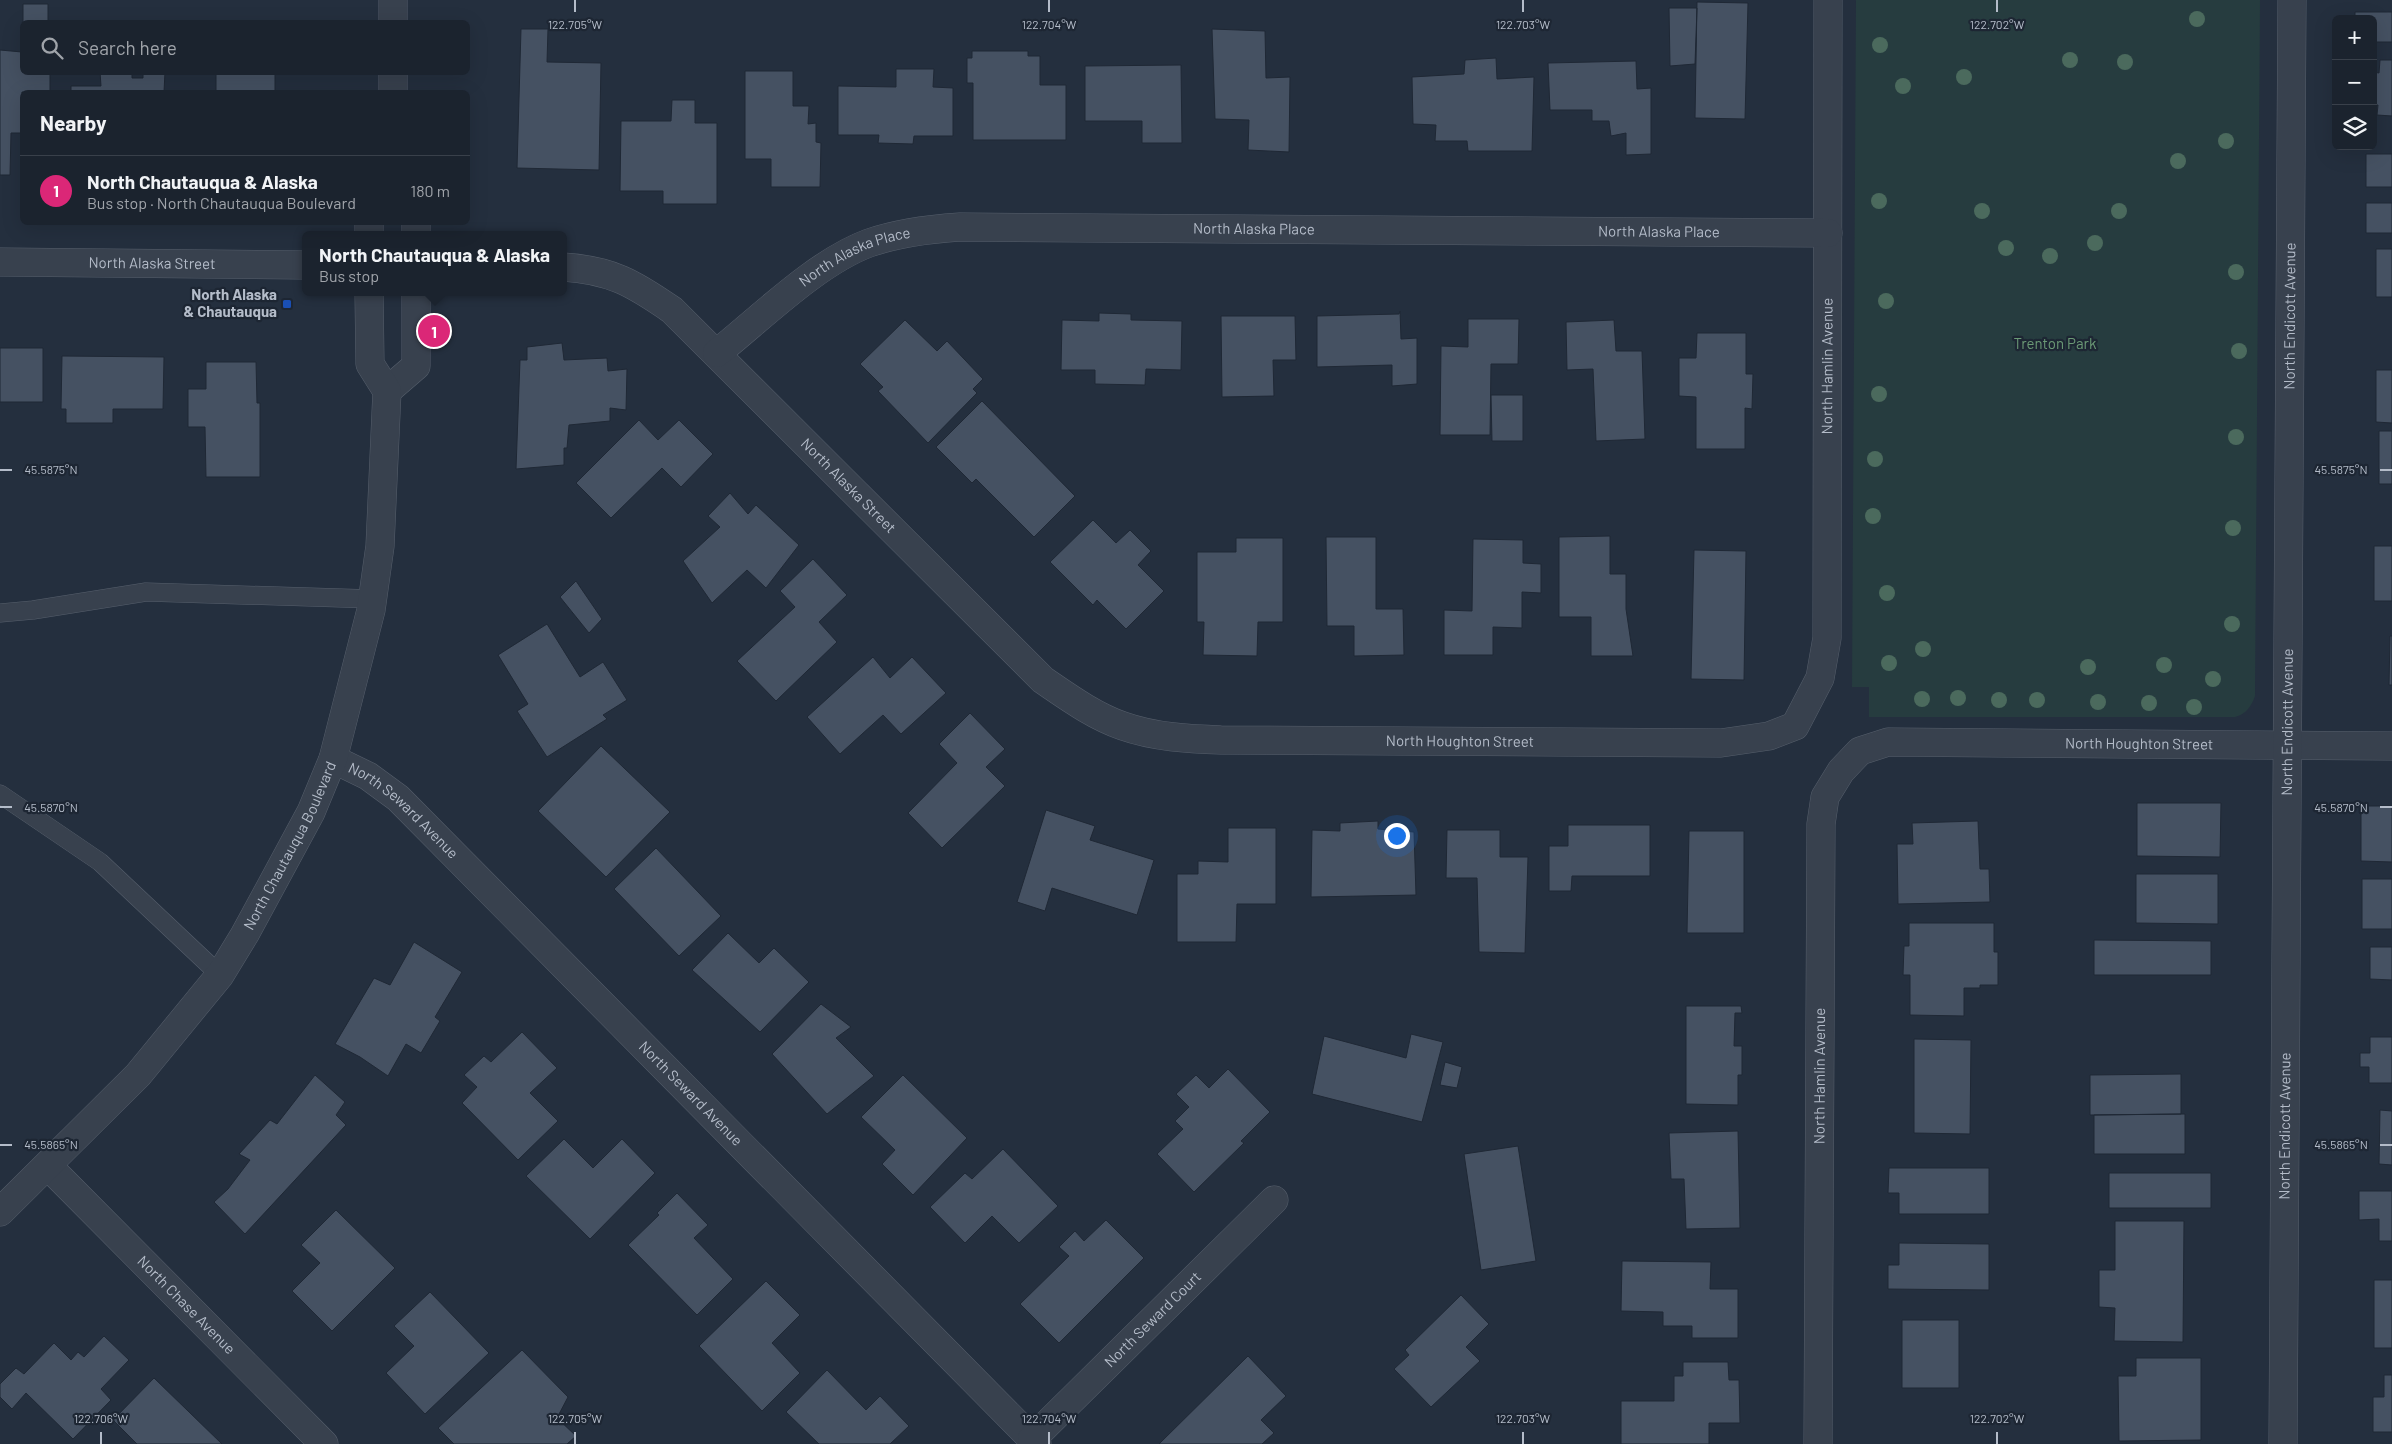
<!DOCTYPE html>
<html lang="en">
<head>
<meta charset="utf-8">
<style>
	body { margin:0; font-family:Barlow,sans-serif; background:#282f3a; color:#f1f3f6 }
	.controls { position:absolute; right:15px; top:15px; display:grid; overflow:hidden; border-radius:8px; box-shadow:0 5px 20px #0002 }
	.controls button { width:45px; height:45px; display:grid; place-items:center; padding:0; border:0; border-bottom:1px solid #39404a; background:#1b232e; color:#f1f3f6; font:25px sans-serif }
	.you { position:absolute; left:1396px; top:835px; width:18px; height:18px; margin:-12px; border:4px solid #fff; border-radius:50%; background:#1a73e8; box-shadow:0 0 0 8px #1a73e833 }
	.badge { display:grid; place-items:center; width:32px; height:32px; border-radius:50%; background:#db2777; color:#fff; font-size:16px; font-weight:700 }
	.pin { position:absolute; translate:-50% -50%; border:2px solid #fff; box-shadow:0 1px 5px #0006 }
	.popup { position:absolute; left:302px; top:231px; width:265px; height:65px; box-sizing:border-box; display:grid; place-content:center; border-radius:8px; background:#1b232e; filter:drop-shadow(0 1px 4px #0005); font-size:16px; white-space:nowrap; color:#a0a4aa }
	.popup b { font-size:19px; color:#f1f3f6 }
	.popup::after { content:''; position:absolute; left:50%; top:100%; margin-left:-10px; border:10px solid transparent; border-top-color:#1b232e }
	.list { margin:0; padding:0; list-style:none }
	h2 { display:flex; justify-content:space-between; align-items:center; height:65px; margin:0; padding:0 20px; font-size:21px }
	h2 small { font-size:16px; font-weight:400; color:#a0a4aa }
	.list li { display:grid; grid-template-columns:32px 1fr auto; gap:15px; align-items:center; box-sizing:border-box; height:70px; padding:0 20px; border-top:1px solid #39404a }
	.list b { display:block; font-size:19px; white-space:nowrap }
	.list p { margin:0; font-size:16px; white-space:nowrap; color:#a0a4aa }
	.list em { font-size:16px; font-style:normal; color:#a0a4aa }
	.icon { flex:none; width:28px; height:28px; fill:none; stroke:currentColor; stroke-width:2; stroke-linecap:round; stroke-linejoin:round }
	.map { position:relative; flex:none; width:2392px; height:1444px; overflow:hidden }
	.search { position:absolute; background:#1b232e; box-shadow:0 5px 20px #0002; left:20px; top:20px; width:450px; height:55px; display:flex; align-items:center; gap:12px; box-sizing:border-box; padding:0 18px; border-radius:8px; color:#a0a4aa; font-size:19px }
	.panel { position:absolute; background:#1b232e; box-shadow:0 5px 20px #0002; left:20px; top:90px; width:450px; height:135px; border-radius:8px }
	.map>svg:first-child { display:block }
	.green { fill:#263c3f }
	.building { fill:#455162; stroke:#1f2835 }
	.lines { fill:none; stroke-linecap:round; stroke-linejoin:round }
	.service-casing { stroke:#565f6c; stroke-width:19 }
	.minor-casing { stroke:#565f6c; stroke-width:29 }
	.tertiary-casing { stroke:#565f6c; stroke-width:29 }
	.service { stroke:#38414e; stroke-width:18 }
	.minor { stroke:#38414e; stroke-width:28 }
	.tertiary { stroke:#38414e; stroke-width:28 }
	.tree { fill:#4b6a5d }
	.ticks { fill:none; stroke:#b4bcc9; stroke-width:2 }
	.transit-dot { fill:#1a4fb4; stroke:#1d2633; stroke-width:2 }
	.labels { text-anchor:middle; stroke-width:4.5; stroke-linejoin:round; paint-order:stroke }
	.street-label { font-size:15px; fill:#b4bcc9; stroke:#1d2633 }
	.poi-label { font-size:15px; font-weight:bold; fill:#b4bcc9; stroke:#1d2633; text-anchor:end }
	.park-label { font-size:15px; fill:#6b9a76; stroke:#1d2633 }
	.ticks-label { font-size:12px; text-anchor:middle; fill:#b4bcc9; stroke:#1d2633; stroke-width:4.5; stroke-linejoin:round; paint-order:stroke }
</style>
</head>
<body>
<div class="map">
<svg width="2392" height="1444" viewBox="0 0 2392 1444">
	<rect width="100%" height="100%" fill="#242f3e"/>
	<path class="green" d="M1856 0H2260L2255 696C2251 707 2246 714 2235 717H1869V687H1852Z"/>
	<path class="building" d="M1697 2 1748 3 1745 119 1695 118Z
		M23 4H48V22H23Z
		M1669 8H1697L1695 64 1670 66Z
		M2355 12H2392V42H2373V19H2355Z
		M521 29H548L547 62 601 63 599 170 517 168Z
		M1212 29 1265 31 1266 78 1290 77 1289 152 1248 150 1249 120 1215 119Z
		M0 50 22 52V72H50V92H22V133H11L10 175H0Z
		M972 51H1028V56H1040V85H1066V140H973V83H967V58H972Z
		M1496 58 1497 79 1534 77 1532 151H1468L1467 141H1435L1436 125 1413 124 1412 77 1464 74 1465 60Z
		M2380 60H2392V116L2377 115 2378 105H2373V72L2379 73Z
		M1636 61 1637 89 1651 88V154L1626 155V133L1611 136 1609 121H1592V110H1550L1548 63Z
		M1181 65 1182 143H1142V121H1085V66Z
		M896 69H934L933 87 953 88V136H914L913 144 878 143 879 135H838V86L896 87Z
		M745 71H793V106H809L808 124 816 123V142L821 143 820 187H771V159H745Z
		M100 72H132V78H143V72H165L164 92H71V86H101Z
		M216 72H275V92H216Z
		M672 100H695V123H717V204H663V191H620L621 121H671Z
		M2366 154H2392V187H2366Z
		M2366 203H2392V233H2366Z
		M2376 249H2392V297H2376Z
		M1400 311 1401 339 1417 338V384L1392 386V365L1317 367V316L1399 314Z
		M1099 313 1131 314V320L1182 321 1181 370 1146 369 1145 385 1095 384V370H1061L1062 320 1099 321Z
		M1221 316H1295L1296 360H1273L1274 396 1222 397Z
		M1468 319H1519L1518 364H1491L1490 435H1440L1441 346 1468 347Z
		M905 320 937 351 947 341 983 379 973 389 977 393 928 443 878 391 883 387 860 364Z
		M1614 320 1616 351H1642L1645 439 1596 441 1593 369 1567 370 1566 322Z
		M1697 333H1746V374H1753L1752 409 1745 408V449H1696V397L1679 396V358H1696Z
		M562 343 564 360 607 358 608 371 627 369 626 410 610 408V421L569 425 567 448H564V465L516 469 520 360H527V347Z
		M0 348H43V402H0Z
		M62 356 164 357 163 409H113V423H66V409H61Z
		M206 362H256L257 403H260V477H206L205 427H188V389H206Z
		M2376 370H2392V423L2376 422Z
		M1491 395H1523V441H1492Z
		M982 401 1075 496 1034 537 976 479 972 483 936 447Z
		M639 420 658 440 679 420 713 454 681 487 662 468 611 518 576 483Z
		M2379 431H2392V484H2379Z
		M730 493 748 514 756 505 799 545 766 588 747 570 712 603 683 561 720 527 708 516Z
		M1093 520 1116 543 1130 530 1151 551 1138 565 1164 591 1126 629 1097 600 1093 605 1050 562Z
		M1610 536V574H1626V609L1633 656H1591V617H1559V537Z
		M1326 537H1376V609H1403L1404 655 1354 656V626H1327Z
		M1236 538H1283V622H1258L1257 656 1203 655 1204 622H1197V552H1236Z
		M1473 539 1523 540V563L1541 564V593L1522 592V628L1493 627V655H1444V610L1472 611Z
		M2374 546H2392V601H2374Z
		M1694 550 1746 551 1744 680 1691 679Z
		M813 559 847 595 819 622 837 642 776 701 737 661 795 607 780 591Z
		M576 581 602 619 589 633 560 597Z
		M547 624 580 677 603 662 627 700 603 715 607 719 547 757 517 711 528 704 498 655Z
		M2390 636H2392V685H2389Z
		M873 657 890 678 912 657 946 693 901 734 883 715 840 754 807 717Z
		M970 713 1005 749 986 767 1005 786 942 848 908 813 957 763 939 744Z
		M601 746 670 812 606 877 538 811Z
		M2137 803H2221L2220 857 2137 856Z
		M2361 806H2392V862L2361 861Z
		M1046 810 1095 826 1090 840 1154 860 1137 915 1052 888 1045 911 1017 902Z
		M1378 821V829L1414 832 1416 895 1311 897 1312 830 1340 831V823Z
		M1978 821 1980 869H1989L1990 902 1898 904 1897 844H1913L1912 823Z
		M1568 825H1650V876H1572L1571 891H1549V846H1568Z
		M1228 828H1276V904H1237L1236 942H1177V874H1198V861L1228 862Z
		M1447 830H1500V857H1528L1525 953 1479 952 1477 878H1446Z
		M1689 831H1744V933H1687Z
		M656 848 721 916 679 956 614 889Z
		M2136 874H2218V924L2136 923Z
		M2362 879H2392V929H2362Z
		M1909 923H1994V952H1998V985H1980V988H1964V1016L1910 1015V975H1903L1904 946H1909Z
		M728 933 759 963 774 948 809 982 760 1032 692 970Z
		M2094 940 2211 941V975H2094Z
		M414 942 462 972 435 1017 440 1021 421 1053 406 1044 388 1076 360 1057 335 1044 374 978 390 985Z
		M2370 947H2392V980L2370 979Z
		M821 1004 851 1027 836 1038 874 1076 827 1114 772 1054Z
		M1686 1006H1741L1742 1013H1735L1734 1046H1742V1075H1738V1105L1686 1104Z
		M522 1032 557 1068 530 1093 558 1121 518 1160 462 1103 477 1087 464 1075 484 1056 491 1062Z
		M1411 1034 1443 1042 1422 1122 1312 1094 1324 1036 1406 1058Z
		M2370 1037H2392V1083H2369V1067H2360V1053H2370Z
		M1914 1039 1971 1040 1970 1134 1914 1133Z
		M1445 1062 1462 1067 1457 1088 1440 1085Z
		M1228 1069 1270 1112 1241 1141 1244 1143 1194 1192 1157 1154 1183 1129 1175 1121 1189 1107 1176 1094 1196 1075 1209 1088Z
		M2181 1074V1114L2090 1115V1075Z
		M315 1075 345 1102 336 1115 346 1125 245 1234 214 1202 228 1189 250 1160 239 1154 270 1120 277 1124Z
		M903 1075 967 1138 913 1195 882 1164 895 1150 861 1117Z
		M2380 1110 2392 1111V1165L2379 1164Z
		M2185 1114V1154H2094V1115Z
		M1738 1131 1740 1228 1686 1229 1684 1179H1671L1669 1133Z
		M564 1139 593 1168 622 1139 655 1173 590 1239 526 1176Z
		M1518 1146 1536 1261 1481 1270 1464 1154Z
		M1003 1149 1058 1206 1019 1243 992 1216 965 1243 930 1207 965 1173 972 1179Z
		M1889 1168H1989V1214H1899V1193H1888Z
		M2109 1173H2211V1208H2109Z
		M2359 1191H2392V1241H2379V1219L2359 1220Z
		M677 1193 708 1225 694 1238 733 1279 697 1315 628 1245 659 1215 657 1213Z
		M336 1210 395 1268 332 1331 292 1291 320 1263 301 1245Z
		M1106 1220 1144 1258 1059 1343 1020 1304 1069 1256 1059 1247 1075 1231 1084 1241Z
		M2115 1221H2184L2183 1342 2114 1341 2115 1308 2099 1307V1270H2115Z
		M1899 1243 1989 1244V1290L1888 1289V1265H1899Z
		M1622 1261 1711 1262 1710 1289H1738V1338H1692V1326H1663V1312L1621 1311Z
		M2374 1280H2392V1348H2374Z
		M766 1281 800 1315 772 1343 800 1373 762 1411 699 1346Z
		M430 1292 489 1353 425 1414 386 1373 414 1346 394 1326Z
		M1461 1295 1489 1324 1466 1347 1480 1361 1431 1407 1394 1369 1409 1355 1405 1350Z
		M1902 1320H1959V1388H1902Z
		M104 1336 129 1360 101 1389 111 1400 73 1439 26 1393 12 1409 0 1397V1384L16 1368 24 1374 54 1343 71 1360 78 1352 84 1357Z
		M522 1350 568 1397 557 1418 576 1436 567 1444H454L438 1428Z
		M1248 1356 1286 1396 1261 1420 1274 1433 1262 1444H1159Z
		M2136 1358H2201V1440L2119 1441 2118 1376H2136Z
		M1683 1362H1728L1729 1380H1739L1740 1423H1709V1444H1621V1401H1674V1376H1683Z
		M827 1370 866 1410 880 1396 909 1426 890 1444H819L786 1412Z
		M2384 1375H2392V1432H2373V1397H2384Z
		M154 1378 222 1444H137L113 1420Z"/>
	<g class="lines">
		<g class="service-casing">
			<path id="service" d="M0 613 33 610 146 592 373 599
				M0 794 100 862 220 975"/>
		</g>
		<g class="minor-casing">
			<g id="minor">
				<path id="s1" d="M0 262 305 265"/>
				<path id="s2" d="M563 267C611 270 633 283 672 310L1043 680C1068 697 1094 716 1123 726 1154 737 1189 739 1221 740L1721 743 1769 736 1795 726 1820 678 1827 638 1828 0"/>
				<path id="s3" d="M717 353C761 318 817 262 869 243 898 233 929 229 960 227L1828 233"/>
				<path id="s4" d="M333 759 368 776 398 798 1037 1444"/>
				<path id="s5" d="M48 1166 324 1444"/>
				<path id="s6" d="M1032 1439 1274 1200"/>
				<path id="s7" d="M1818 1444 1821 824 1825 797 1841 771 1860 751 1888 742 2392 746"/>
				<path id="s8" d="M2283 1444 2292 0"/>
			</g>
		</g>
		<g class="tertiary-casing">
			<g id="tertiary">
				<path d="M393 0V22"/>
				<path d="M393 72V92"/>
				<path d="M369 222V235"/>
				<path d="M416 222V235"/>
				<path d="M387 391 416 366V292"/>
				<path id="s9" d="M0 1212 138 1075 220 975 245 934 311 812 333 759 371 610 380 546 387 391 370 364 369 292"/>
			</g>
		</g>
		<use href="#service" class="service"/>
		<use href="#minor" class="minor"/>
		<use href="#tertiary" class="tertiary"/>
	</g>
	<g class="tree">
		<circle cx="2197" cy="19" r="8"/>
		<circle cx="1880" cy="45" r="8"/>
		<circle cx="2070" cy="60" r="8"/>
		<circle cx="2125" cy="62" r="8"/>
		<circle cx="1964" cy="77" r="8"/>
		<circle cx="1903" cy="86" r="8"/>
		<circle cx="2226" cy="141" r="8"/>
		<circle cx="2178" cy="161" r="8"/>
		<circle cx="1879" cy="201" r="8"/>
		<circle cx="1982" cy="211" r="8"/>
		<circle cx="2119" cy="211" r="8"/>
		<circle cx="2095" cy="243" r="8"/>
		<circle cx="2006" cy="248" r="8"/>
		<circle cx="2050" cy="256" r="8"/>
		<circle cx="2236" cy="272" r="8"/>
		<circle cx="1886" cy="301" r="8"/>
		<circle cx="2239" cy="351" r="8"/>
		<circle cx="1879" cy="394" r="8"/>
		<circle cx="2236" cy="437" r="8"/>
		<circle cx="1875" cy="459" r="8"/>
		<circle cx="1873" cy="516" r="8"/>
		<circle cx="2233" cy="528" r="8"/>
		<circle cx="1887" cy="593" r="8"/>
		<circle cx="2232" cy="624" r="8"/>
		<circle cx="1923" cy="649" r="8"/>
		<circle cx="1889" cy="663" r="8"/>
		<circle cx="2164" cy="665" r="8"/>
		<circle cx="2088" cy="667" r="8"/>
		<circle cx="2213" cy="679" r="8"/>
		<circle cx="1958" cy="698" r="8"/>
		<circle cx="1922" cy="699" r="8"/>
		<circle cx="1999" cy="700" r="8"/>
		<circle cx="2037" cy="700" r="8"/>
		<circle cx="2098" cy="702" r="8"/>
		<circle cx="2149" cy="703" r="8"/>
		<circle cx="2194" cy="707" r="8"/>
	</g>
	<path class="ticks" d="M575 0V12M1049 0V12M1523 0V12M1997 0V12M0 470H12M2380 470H2392M0 807H12M2380 807H2392M0 1145H12M2380 1145H2392M101 1432V1444M575 1432V1444M1049 1432V1444M1523 1432V1444M1997 1432V1444"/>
	<rect class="transit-dot" x="282" y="299" width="10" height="10" rx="2.5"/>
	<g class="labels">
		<g class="street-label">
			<text dy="5" stroke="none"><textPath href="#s3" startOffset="575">North Alaska Place</textPath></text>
			<text dy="5" stroke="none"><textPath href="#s3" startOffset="980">North Alaska Place</textPath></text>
			<text dy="5" stroke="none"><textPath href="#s3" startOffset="170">North Alaska Place</textPath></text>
			<text dy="5" stroke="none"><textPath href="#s1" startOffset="152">North Alaska Street</textPath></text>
			<text dy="5" stroke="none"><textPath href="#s8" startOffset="1128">North Endicott Avenue</textPath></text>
			<text dy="5" stroke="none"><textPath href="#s2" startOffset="1778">North Hamlin Avenue</textPath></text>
			<text dy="5" stroke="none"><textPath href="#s2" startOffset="368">North Alaska Street</textPath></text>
			<text dy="5" stroke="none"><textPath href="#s8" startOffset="722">North Endicott Avenue</textPath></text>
			<text dy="5" stroke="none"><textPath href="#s2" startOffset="1074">North Houghton Street</textPath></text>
			<text dy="5" stroke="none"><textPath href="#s7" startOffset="986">North Houghton Street</textPath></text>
			<text dy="5" stroke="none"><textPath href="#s4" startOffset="88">North Seward Avenue</textPath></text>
			<text dy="5" stroke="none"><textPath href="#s9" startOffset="471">North Chautauqua Boulevard</textPath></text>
			<text dy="5" stroke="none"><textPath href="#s7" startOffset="368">North Hamlin Avenue</textPath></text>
			<text dy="5" stroke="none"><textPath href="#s4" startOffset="492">North Seward Avenue</textPath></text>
			<text dy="5" stroke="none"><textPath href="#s8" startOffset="318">North Endicott Avenue</textPath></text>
			<text dy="5" stroke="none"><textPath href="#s5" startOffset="196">North Chase Avenue</textPath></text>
			<text dy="5" stroke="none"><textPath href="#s6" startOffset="170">North Seward Court</textPath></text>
		</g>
		<g class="poi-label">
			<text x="277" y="300">North Alaska<tspan x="277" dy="17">&amp; Chautauqua</tspan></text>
		</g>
		<g class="park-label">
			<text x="2055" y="349">Trenton Park</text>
		</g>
	</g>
	<g class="ticks-label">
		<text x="575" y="29">122.705°W</text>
		<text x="1049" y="29">122.704°W</text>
		<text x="1523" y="29">122.703°W</text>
		<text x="1997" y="29">122.702°W</text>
		<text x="51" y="474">45.5875°N</text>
		<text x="2341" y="474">45.5875°N</text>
		<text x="51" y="812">45.5870°N</text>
		<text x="2341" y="812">45.5870°N</text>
		<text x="51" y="1149">45.5865°N</text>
		<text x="2341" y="1149">45.5865°N</text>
		<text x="101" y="1423">122.706°W</text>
		<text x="575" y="1423">122.705°W</text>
		<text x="1049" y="1423">122.704°W</text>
		<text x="1523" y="1423">122.703°W</text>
		<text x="1997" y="1423">122.702°W</text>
	</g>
</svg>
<div class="controls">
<button>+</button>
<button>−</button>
<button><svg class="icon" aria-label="layers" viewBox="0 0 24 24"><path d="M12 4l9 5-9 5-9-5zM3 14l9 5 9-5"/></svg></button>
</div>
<div class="you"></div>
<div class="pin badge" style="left:434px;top:331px">1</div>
<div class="popup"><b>North Chautauqua &amp; Alaska</b>Bus stop</div>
<div class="search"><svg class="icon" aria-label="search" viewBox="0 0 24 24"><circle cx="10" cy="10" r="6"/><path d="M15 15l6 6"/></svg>Search here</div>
<section class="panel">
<h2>Nearby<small></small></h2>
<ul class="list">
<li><span class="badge">1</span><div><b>North Chautauqua &amp; Alaska</b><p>Bus stop · North Chautauqua Boulevard</p></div><em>180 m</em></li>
</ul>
</section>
</div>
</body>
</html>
